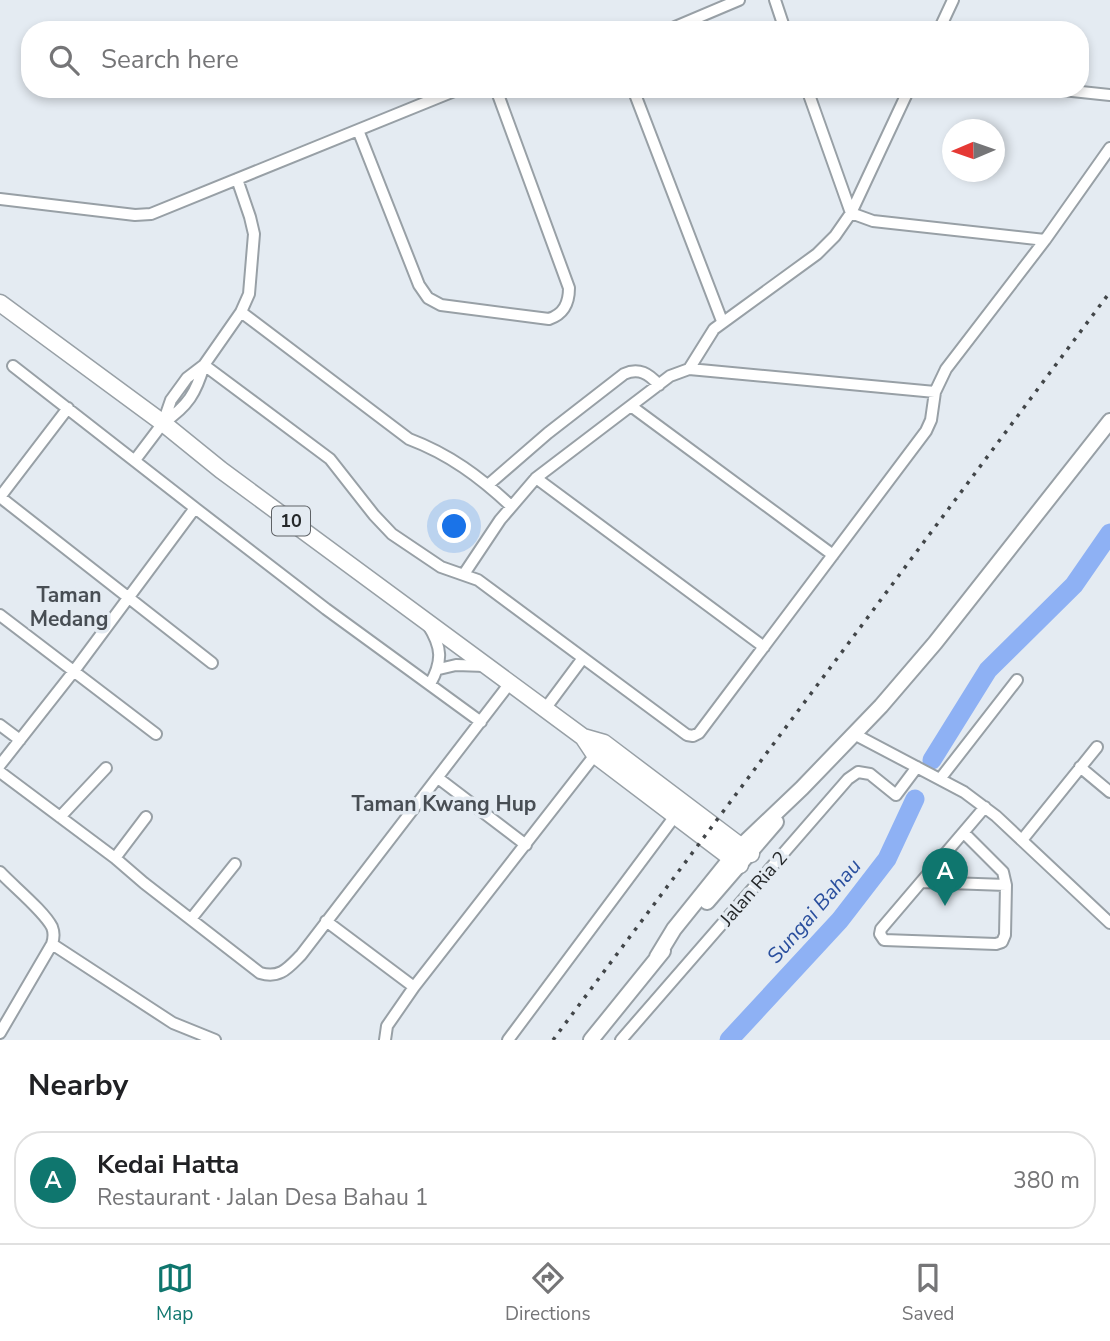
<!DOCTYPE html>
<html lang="en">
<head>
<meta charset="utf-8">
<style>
	body { margin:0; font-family:"Nunito Sans",sans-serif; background:#f6f6f6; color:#202124 }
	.compass { position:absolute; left:942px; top:119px; width:63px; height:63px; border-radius:50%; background:#fff; box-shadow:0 4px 10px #0003; rotate:268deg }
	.you { position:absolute; left:455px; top:527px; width:24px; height:24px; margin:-18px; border:5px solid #fff; border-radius:50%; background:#1a73e8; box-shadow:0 0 0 10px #1a73e833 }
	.badge { display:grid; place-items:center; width:46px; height:46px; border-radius:50%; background:#0f766e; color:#fff; font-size:23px; font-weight:700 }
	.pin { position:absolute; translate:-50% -58px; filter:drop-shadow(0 2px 4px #0008) }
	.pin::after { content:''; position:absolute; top:37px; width:24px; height:21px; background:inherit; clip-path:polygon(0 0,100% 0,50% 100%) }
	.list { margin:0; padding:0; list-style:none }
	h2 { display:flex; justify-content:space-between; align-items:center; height:91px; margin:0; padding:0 28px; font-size:30px }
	h2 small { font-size:23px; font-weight:400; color:#757577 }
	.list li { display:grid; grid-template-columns:46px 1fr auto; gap:21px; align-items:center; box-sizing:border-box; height:98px; margin:0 14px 14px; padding:0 14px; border:2px solid #e0e0e0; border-radius:28px }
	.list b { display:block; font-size:26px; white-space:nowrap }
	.list p { margin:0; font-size:23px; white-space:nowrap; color:#757577 }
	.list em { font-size:23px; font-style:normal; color:#757577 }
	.icon { flex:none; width:38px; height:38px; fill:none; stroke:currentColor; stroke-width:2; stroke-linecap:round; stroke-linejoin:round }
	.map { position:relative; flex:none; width:1110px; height:1040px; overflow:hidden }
	.search { position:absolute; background:#fff; box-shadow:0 4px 10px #0003; left:21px; right:21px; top:21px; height:77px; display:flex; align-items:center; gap:18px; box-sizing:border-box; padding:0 24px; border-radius:28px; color:#757577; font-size:26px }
	.sheet { height:203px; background:#fff }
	nav { display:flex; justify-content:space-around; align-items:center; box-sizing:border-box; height:98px; border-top:2px solid #e0e0e0; background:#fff; font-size:19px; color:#757577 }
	nav a { display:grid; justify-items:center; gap:4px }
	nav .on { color:#0f766e }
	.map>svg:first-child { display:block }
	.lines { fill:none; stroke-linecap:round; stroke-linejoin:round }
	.river { stroke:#8eb1f4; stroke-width:19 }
	.street-casing { stroke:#98a0a6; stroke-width:14 }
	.secondary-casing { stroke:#98a0a6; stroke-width:18 }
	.primary-casing { stroke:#98a0a6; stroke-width:19 }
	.street { stroke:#fff; stroke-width:10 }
	.secondary { stroke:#fff; stroke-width:14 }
	.primary { stroke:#fff; stroke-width:16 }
	.rail { stroke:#424649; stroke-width:3.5; stroke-dasharray:3.5 7; stroke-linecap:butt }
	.labels { text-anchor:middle; stroke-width:7; stroke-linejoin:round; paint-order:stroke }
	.shield { fill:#e4ebf2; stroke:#5e6266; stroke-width:2 }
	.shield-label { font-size:18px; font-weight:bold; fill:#25282a }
	.street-label { font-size:19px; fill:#25282a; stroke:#e4ebf2 }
	.neighbourhood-label { font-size:21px; font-weight:bold; fill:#484e54; stroke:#e4ebf2 }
	.water-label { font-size:21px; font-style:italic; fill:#2a4f9e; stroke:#e4ebf2 }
</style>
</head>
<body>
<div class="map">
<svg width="1110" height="1040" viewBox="0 0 1110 1040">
	<rect width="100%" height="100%" fill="#e4ebf2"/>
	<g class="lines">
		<path class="river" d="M932 760 988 670 1074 585 1110 533
			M729 1040 840 920 887 859 915 799"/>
		<g class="street-casing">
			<path id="street" d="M775 0 785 30
				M668 30 739 0
				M939 30 953 0
				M633 89 722 321
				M807 89 851 213 873 221 1045 240
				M1053 89 1110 95
				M358 130 419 285 428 298 441 305 549 319C564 314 569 303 569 288L496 89
				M0 199 135 215 151 214 459 89
				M241 312 409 439C449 454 480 477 511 506
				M204 365 330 459 374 515 392 534 441 567 478 580 687 735 693 736 699 733 926 431 931 420 935 392 946 369 1045 240 1110 148
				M689 369 714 329 817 254 835 236 851 213 909 89
				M631 406 833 555
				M163 423C188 406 196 393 204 365
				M135 460 163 423 171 400 187 378 204 365 241 312 249 294 254 234 250 217 237 179
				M536 478 764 647
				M488 485 548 433 624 374C639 367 649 374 659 385
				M0 497 212 663
				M0 497 68 408
				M195 508 326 609 481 722
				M464 574 500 520 536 478 670 376 689 369 700 370 935 392
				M0 615 156 734
				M428 625C442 647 443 661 430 684
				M439 669 456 665 485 666
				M545 709 583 658
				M0 725 20 740
				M854 734 964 792 996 816 1110 923
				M0 765 74 671 195 508 13 366
				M1080 767 1110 792
				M0 772 115 858
				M438 778 526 845
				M940 779 1017 680
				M60 817 106 768
				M146 817 115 858 144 883 260 973C280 979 288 968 301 955L510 683
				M964 833 1003 872 1006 885 1005 935 1002 942 996 944 884 940 880 934 881 929 985 807
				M1022 840 1097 747
				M0 872C13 886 44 911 52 927 54 932 54 938 52 944L0 1033
				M921 882 1006 885
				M191 919 235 864
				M326 921 414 987
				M52 944 173 1023 215 1040
				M385 1040 387 1026 414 987 598 751
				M508 1040 675 816
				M621 1040 848 779 858 772 870 774 896 795 917 767"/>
		</g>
		<g class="secondary-casing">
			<path id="secondary" d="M707 902 776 822
				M657 957 674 929 740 847 802 788 881 706 935 643 1110 421
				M591 1040 663 951"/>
		</g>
		<g class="primary-casing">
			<path id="primary" d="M0 303 163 423 221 470 583 737 604 743 751 854
				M583 737 595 755 740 865"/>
		</g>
		<use href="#street" class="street"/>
		<use href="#secondary" class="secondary"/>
		<use href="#primary" class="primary"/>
		<path class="rail" d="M553 1040 1110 292"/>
	</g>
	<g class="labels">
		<rect class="shield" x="272" y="506.5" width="38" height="29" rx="5"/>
		<g class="shield-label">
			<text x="291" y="527">10</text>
		</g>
		<g class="street-label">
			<text transform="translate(753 888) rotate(-49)" y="7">Jalan Ria 2</text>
		</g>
		<g class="neighbourhood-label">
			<text x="69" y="602">Taman<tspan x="69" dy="24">Medang</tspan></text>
			<text x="444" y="811">Taman Kwang Hup</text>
		</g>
		<g class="water-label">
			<text transform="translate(814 911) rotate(-49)" y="7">Sungai Bahau</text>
		</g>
	</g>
</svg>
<svg class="compass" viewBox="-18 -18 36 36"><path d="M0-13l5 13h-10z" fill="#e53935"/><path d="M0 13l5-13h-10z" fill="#757577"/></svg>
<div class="you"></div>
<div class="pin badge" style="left:945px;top:906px">A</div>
<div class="search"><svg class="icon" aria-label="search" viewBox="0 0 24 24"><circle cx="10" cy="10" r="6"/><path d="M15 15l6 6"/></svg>Search here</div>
</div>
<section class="sheet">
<h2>Nearby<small></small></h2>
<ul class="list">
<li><span class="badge">A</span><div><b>Kedai Hatta</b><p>Restaurant · Jalan Desa Bahau 1</p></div><em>380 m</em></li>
</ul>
</section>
<nav>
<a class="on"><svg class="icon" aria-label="map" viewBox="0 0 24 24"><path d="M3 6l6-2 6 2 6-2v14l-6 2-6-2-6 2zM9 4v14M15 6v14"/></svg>Map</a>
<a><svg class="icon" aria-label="directions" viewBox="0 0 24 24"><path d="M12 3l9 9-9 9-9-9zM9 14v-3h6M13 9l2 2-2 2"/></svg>Directions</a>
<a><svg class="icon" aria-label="saved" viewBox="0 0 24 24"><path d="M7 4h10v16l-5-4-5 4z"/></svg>Saved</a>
</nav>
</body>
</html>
